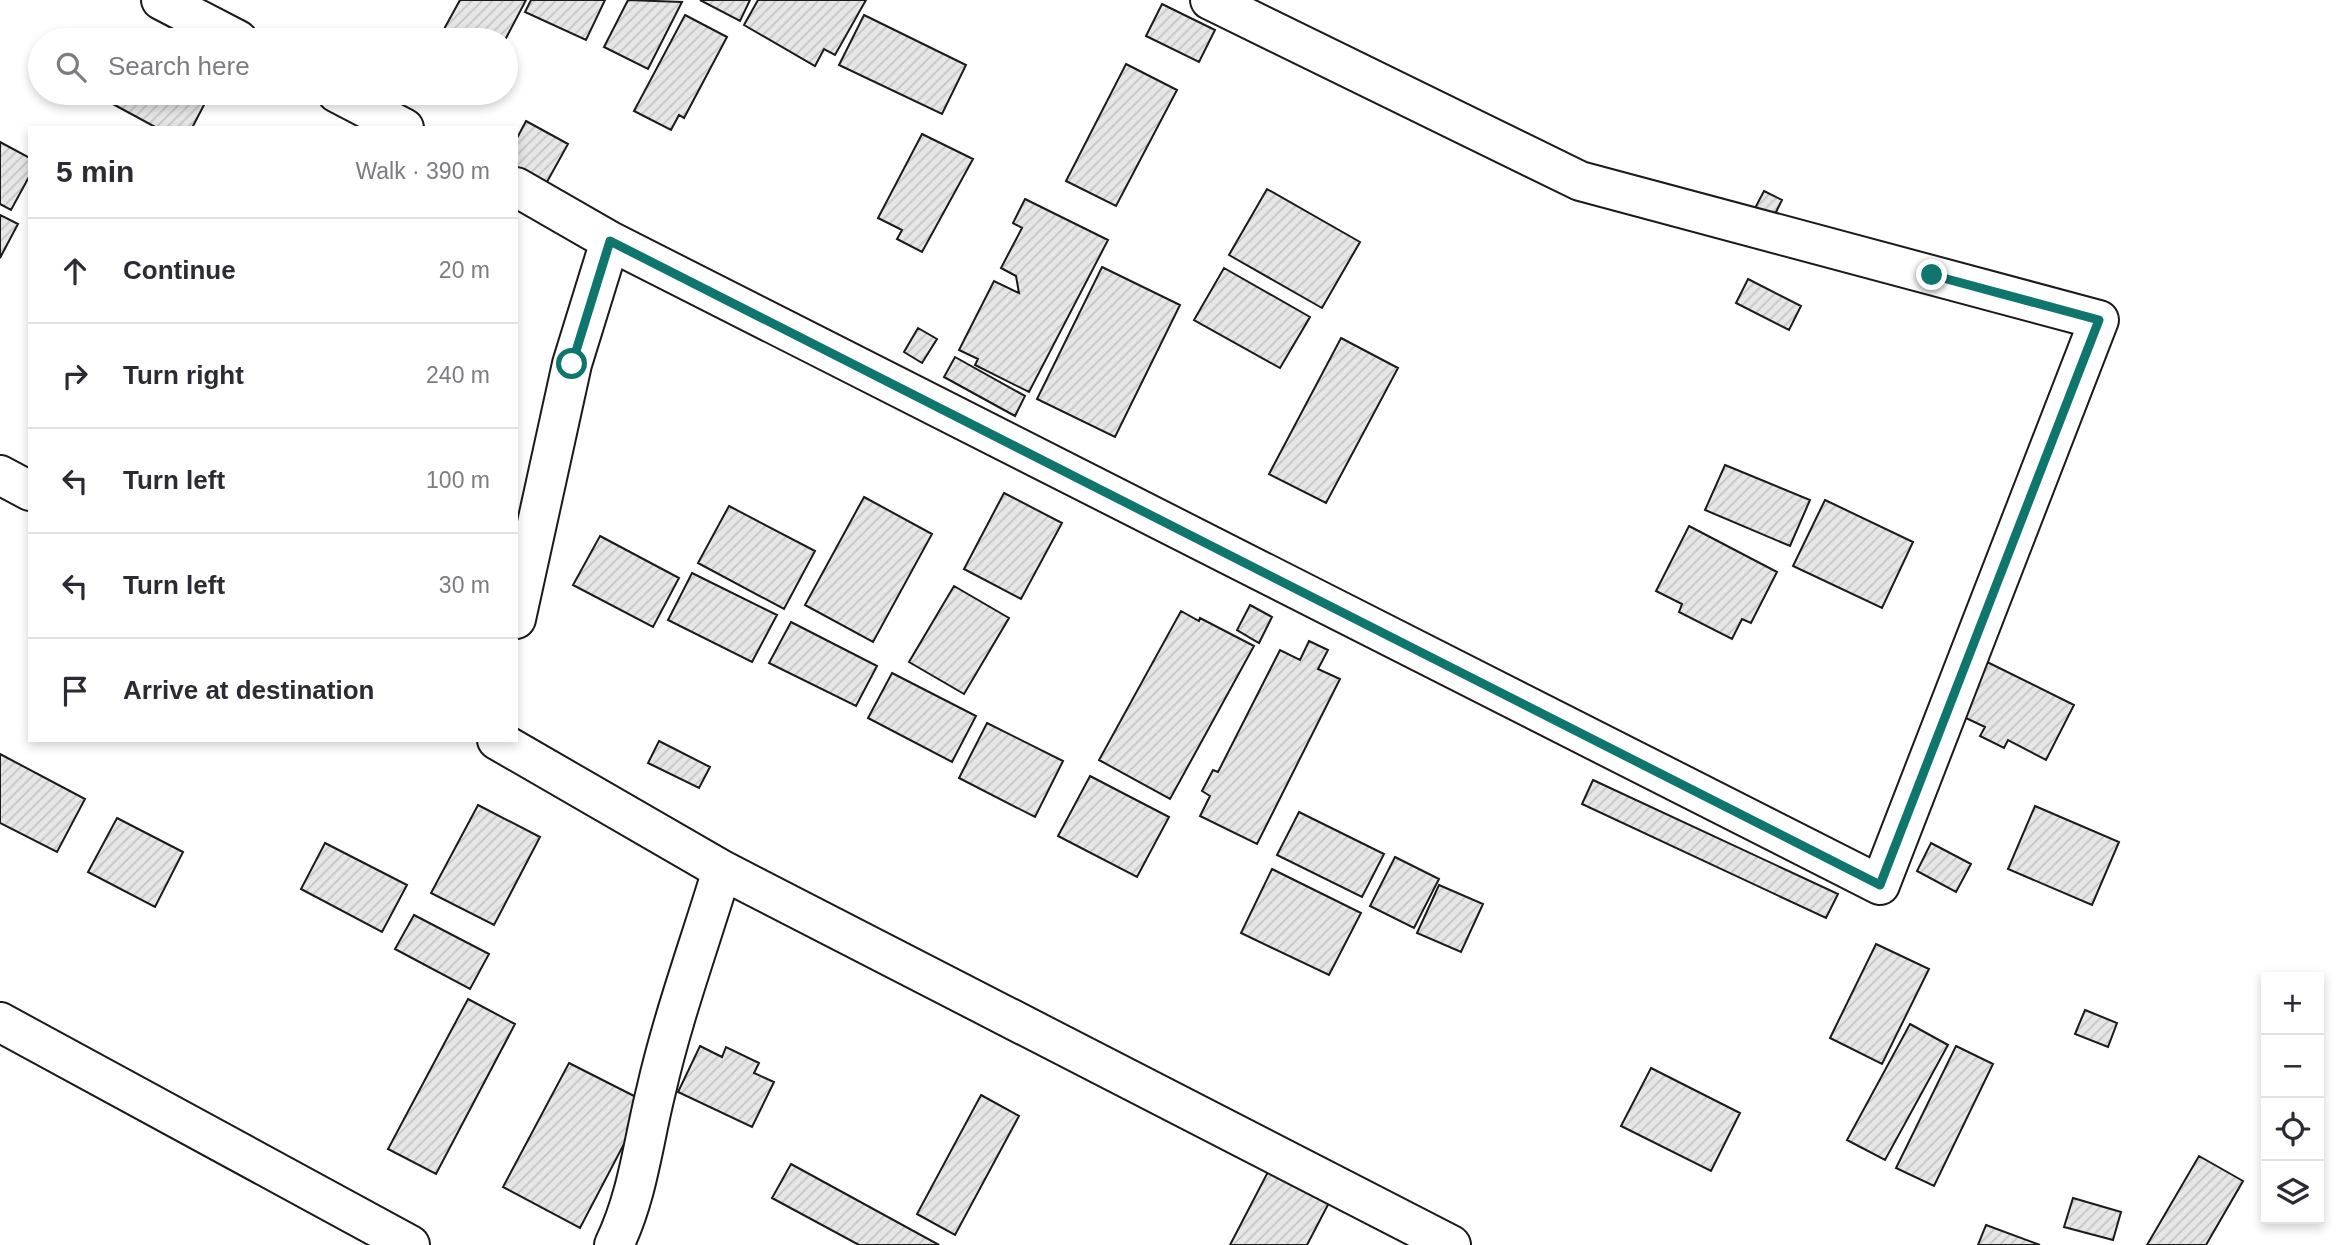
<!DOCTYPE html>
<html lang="en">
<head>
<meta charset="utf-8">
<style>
	body { margin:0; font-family:Helvetica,sans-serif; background:#f7f7f7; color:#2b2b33 }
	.controls { position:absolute; right:21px; bottom:21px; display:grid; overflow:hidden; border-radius:0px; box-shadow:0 4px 10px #0003 }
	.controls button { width:63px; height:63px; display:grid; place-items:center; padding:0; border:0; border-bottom:2px solid #e1e1e2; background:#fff; color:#2b2b33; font:35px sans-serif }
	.stop { position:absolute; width:21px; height:21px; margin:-16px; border:5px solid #0f766e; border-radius:50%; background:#fff }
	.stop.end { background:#0f766e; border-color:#fff; box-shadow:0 2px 7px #0008 }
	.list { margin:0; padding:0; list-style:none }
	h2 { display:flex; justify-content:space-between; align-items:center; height:91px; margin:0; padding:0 28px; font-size:30px }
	h2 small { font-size:23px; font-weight:400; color:#7c7c81 }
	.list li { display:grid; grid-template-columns:46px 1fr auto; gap:21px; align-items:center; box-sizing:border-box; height:105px; padding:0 28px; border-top:2px solid #e1e1e2 }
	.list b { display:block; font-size:26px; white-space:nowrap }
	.list em { font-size:23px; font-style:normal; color:#7c7c81 }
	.icon { flex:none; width:38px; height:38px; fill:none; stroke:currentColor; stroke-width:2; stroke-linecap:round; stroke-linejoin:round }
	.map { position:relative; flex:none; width:2345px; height:1245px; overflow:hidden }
	.search { position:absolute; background:#fff; box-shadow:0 4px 10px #0003; left:28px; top:28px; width:490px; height:77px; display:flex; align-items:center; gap:18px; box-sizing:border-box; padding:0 24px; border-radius:38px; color:#7c7c81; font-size:26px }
	.panel { position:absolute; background:#fff; box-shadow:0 4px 10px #0003; left:28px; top:126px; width:490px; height:616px; border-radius:0px }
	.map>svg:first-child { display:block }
	.building { fill:url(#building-hatch); stroke:#1a1a1a; stroke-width:2 }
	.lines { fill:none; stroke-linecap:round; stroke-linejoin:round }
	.minor-casing { stroke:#1a1a1a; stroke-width:42 }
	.minor { stroke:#fff; stroke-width:38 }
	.route { stroke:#0f766e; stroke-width:9 }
</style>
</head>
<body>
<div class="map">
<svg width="2345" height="1245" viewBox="0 0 2345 1245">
	<defs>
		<pattern id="building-hatch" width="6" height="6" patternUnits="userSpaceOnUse" patternTransform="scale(1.75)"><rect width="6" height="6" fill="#e6e6e6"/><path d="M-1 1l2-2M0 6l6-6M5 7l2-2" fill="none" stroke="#c5c5c5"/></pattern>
	</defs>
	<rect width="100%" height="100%" fill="#fff"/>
	<path class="building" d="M460 0H526L505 40H438Z
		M531 0H605L586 40 525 12Z
		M628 0 682 2 648 69 604 47Z
		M700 0H750L740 21Z
		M758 0H866L835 55 824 49 815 66 744 25Z
		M1162 4 1215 30 1199 62 1146 36Z
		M685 15 727 37 684 118 679 115 671 130 634 111Z
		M864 15 966 65 942 114 839 65Z
		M1126 64 1177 90 1116 206 1066 181Z
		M117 93H185L205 103 192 128H157L111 103Z
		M526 121 568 144 542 191 516 178V140Z
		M922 134 973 159 922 252 897 239 902 230 878 218Z
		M0 142 30 158V175L11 210 0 204Z
		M1267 189 1360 242 1322 308 1229 255Z
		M1764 191 1782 200 1771 222 1753 212Z
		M1025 199 1108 240 1029 392 975 365 978 359 959 350 994 281 1019 293 1016 276 1001 268 1022 228 1013 223Z
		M0 215 18 224 0 258Z
		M1102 267 1180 305 1115 437 1037 399Z
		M1224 268 1310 317 1280 368 1194 320Z
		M1748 279 1801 306 1789 330 1736 303Z
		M918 328 937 339 922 363 904 352Z
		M1341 338 1398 368 1326 503 1269 474Z
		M955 357 1025 396 1015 416 944 377Z
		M1725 465 1810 500 1790 546 1705 510Z
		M1004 493 1062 523 1021 599 964 569Z
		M864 497 932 534 873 642 805 605Z
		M1825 500 1913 542 1882 608 1793 566Z
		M729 506 815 551 784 609 698 563Z
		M1689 526 1777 572 1751 623 1742 619 1732 639 1679 612 1682 604 1656 591Z
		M600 536 679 578 653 627 573 585Z
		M692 573 777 615 752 662 668 620Z
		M954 586 1009 618 964 694 909 662Z
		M1250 605 1272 617 1259 643 1237 630Z
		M1181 611 1199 621 1200 618 1254 646 1170 799 1099 760Z
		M791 622 877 666 856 706 769 663Z
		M1309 641 1328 650 1318 669 1340 679 1257 844 1200 816 1210 796 1202 791 1213 770 1218 772 1280 650 1300 660Z
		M1979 658 2074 705 2046 760 2008 740 2004 748 1980 736 1985 727 1951 711Z
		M892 673 976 716 952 762 868 718Z
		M987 723 1063 761 1035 817 959 778Z
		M659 741 710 767 699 788 648 763Z
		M0 754 85 799 57 852 0 823Z
		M1090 776 1169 817 1137 877 1058 836Z
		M1593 780 1838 894 1826 918 1582 804Z
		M478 805 540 837 494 925 431 893Z
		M2035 806 2119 842 2092 905 2008 869Z
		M1299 812 1384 854 1362 897 1277 855Z
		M117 818 183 852 155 907 88 872Z
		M325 843 407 885 382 932 301 889Z
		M1931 843 1971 864 1956 892 1917 871Z
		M1395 857 1439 879 1414 928 1370 906Z
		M1272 869 1361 913 1329 975 1241 933Z
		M1439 885 1483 904 1461 952 1417 933Z
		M414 915 489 954 470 989 395 949Z
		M1876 944 1929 969 1882 1064 1830 1038Z
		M468 999 515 1024 436 1174 388 1149Z
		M2085 1010 2117 1023 2108 1047 2075 1034Z
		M1910 1024 1948 1045 1885 1160 1847 1140Z
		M700 1046 722 1057 726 1047 759 1063 754 1073 774 1082 752 1127 678 1092Z
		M1956 1046 1993 1064 1934 1186 1896 1168Z
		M569 1063 646 1102 580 1228 503 1187Z
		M1651 1068 1740 1113 1711 1171 1621 1126Z
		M981 1095 1019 1116 955 1235 917 1214Z
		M2199 1156 2243 1181 2206 1245H2147Z
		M791 1164 939 1245H859L772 1198Z
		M1270 1168 1331 1199 1307 1245H1230Z
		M2073 1198 2121 1212 2113 1240 2064 1227Z
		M1986 1225 2040 1245H1978Z"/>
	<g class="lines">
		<g class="minor-casing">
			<path id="minor" d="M161 0 238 40
				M337 93 404 128
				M516 187 610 241 1880 885 2099 320 1580 181 1210 0
				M0 475 30 491
				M516 619 572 364 610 241
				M497 740 722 870 1451 1245
				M0 1022 410 1245
				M614 1245C638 1195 643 1143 656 1091 673 1016 700 943 722 870"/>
		</g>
		<use href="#minor" class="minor"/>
	</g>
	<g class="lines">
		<path class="route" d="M572 364 610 241 1880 885 2099 320 1932 275"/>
	</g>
</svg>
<div class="controls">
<button>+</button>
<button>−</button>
<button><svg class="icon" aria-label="locate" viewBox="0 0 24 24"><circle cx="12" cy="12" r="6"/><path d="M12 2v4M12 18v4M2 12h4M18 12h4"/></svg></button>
<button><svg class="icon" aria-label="layers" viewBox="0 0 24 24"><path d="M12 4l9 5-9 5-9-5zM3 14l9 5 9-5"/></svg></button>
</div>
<div class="stop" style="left:572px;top:364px"></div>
<div class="stop end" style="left:1932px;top:275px"></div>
<div class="search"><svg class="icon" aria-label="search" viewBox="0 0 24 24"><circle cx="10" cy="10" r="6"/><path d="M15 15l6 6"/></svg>Search here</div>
<section class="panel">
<h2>5 min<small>Walk · 390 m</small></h2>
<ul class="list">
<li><svg class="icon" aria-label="ahead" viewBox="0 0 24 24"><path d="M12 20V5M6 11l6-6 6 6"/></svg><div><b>Continue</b></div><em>20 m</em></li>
<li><svg class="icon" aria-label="right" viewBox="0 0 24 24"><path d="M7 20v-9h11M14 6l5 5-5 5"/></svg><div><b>Turn right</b></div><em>240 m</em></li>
<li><svg class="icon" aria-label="left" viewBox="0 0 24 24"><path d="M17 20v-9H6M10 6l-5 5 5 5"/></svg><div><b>Turn left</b></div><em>100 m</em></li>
<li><svg class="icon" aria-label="left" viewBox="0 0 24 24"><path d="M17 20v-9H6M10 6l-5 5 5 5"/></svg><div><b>Turn left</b></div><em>30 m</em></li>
<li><svg class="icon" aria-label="arrive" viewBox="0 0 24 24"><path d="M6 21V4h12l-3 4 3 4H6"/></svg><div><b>Arrive at destination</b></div></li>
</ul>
</section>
</div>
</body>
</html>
